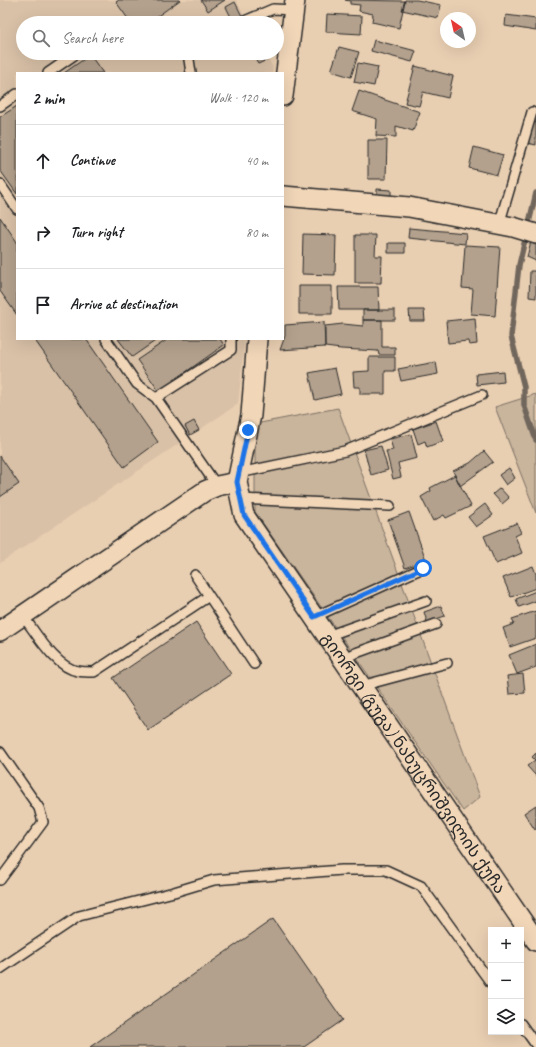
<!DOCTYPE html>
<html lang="en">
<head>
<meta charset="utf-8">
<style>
	body { margin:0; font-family:Caveat,"Noto Sans Georgian",sans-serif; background:#f6f6f6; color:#202124 }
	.controls { position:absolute; right:12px; bottom:12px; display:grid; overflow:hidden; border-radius:0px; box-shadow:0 4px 16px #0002 }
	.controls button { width:36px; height:36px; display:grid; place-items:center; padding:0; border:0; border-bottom:1px solid #e0e0e0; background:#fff; color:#202124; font:20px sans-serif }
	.compass { position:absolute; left:440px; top:12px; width:36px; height:36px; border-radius:50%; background:#fff; box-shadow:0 4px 16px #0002; rotate:326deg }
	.stop { position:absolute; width:12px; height:12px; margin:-9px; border:3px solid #1a73e8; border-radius:50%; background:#fff }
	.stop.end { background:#1a73e8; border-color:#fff; box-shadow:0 1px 4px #0008 }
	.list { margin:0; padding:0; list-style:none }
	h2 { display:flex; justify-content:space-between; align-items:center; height:52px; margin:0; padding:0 16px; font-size:17px }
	h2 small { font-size:13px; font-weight:400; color:#757577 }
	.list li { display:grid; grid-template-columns:26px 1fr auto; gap:12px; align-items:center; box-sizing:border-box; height:72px; padding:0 16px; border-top:1px solid #e0e0e0 }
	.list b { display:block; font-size:15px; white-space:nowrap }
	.list em { font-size:13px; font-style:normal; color:#757577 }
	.icon { flex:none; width:22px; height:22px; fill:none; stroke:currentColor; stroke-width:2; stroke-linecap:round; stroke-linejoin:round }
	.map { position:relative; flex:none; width:536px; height:1047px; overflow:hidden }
	.search { position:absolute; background:#fff; box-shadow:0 4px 16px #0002; left:16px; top:16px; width:268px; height:44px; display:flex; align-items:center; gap:10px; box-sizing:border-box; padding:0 14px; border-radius:22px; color:#757577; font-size:15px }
	.panel { position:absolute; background:#fff; box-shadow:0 4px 16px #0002; left:16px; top:72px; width:268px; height:268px; border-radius:0px }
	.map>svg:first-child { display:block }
	.built { fill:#d9c1a7 }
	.green { fill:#c9b49c; stroke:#7a7064 }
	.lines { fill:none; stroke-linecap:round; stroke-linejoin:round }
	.stream { stroke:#70665c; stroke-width:5.5 }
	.building { fill:#b3a18d; stroke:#2b2b2b }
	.lane-casing { stroke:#2b2b2b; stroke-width:12 }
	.street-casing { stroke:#2b2b2b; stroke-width:22 }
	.lane { stroke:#f1d6b8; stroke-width:9 }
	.street { stroke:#f1d6b8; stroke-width:19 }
	.route { stroke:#1a73e8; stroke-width:5 }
	.labels { text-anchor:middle; stroke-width:3; stroke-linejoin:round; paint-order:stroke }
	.street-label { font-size:17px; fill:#2b2b2b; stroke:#f1d6b8 }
</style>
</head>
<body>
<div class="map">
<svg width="536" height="1047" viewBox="0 0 536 1047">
	<rect width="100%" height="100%" fill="#e9cfb2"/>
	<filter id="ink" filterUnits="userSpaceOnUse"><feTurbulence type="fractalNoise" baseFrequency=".025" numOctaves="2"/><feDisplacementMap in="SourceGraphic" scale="8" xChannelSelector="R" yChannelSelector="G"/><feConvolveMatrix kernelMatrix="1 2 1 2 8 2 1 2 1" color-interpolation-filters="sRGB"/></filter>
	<g filter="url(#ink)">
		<path class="built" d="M0 0H236L248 23H23V53H265L273 68 272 73H17V339H245L238 404 0 563Z"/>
		<path class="green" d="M536 394V513L495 407Z
			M338 408 480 797 463 811 255 512V424Z"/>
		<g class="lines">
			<path class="stream" d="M536 193 519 265 511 336 524 387V405L536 440"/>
		</g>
		<path class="building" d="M119 0H180L148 23H131L116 2Z
			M201 0H225L208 11Z
			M345 0 405 1 399 28 372 22 373 14 359 11 360 5 350 4V1Z
			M405 0H417L441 5 438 18 402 10Z
			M235 2 242 16 233 21 226 7Z
			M327 14 362 16 361 34 326 32Z
			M506 15 536 19V31L505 26Z
			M374 40 416 51 412 62 371 51Z
			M339 47 359 52 351 77 331 71Z
			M254 53H263L267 60 258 64 252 54Z
			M90 55 103 73H64Z
			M358 63 378 67 374 86 354 82Z
			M415 66 453 76 448 98 423 92 419 106 405 103Z
			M359 91 420 112 413 131 396 126V137L376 136 377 119 352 111Z
			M17 106V194L0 170V117Z
			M536 111V145L527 143Z
			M368 140H387L386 179H368Z
			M474 147 503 155 497 175 469 168Z
			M377 189 391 190V196L377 195Z
			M0 217 17 242V315L0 291Z
			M409 228 466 233 465 244 408 238Z
			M303 234 336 235 335 275 302 274Z
			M355 235H376L375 256H382L381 283H355Z
			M531 241 536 243V261L527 257Z
			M388 243H405V253H388Z
			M465 245 500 247 495 316 471 314 473 289 462 288Z
			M530 271H536V298L529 297Z
			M299 286H332V314H299Z
			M338 287H378L379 310H339Z
			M363 310H395V320H363Z
			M409 310H424L425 321H410Z
			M475 318 477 344 469 345 468 341 448 343 446 321Z
			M363 320H382V347H395V355H379L378 351 341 349 325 347V326L343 324 363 326Z
			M324 322 325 347 280 350 285 336V325Z
			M34 339H86L158 442 124 467Z
			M118 339H158L132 357Z
			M168 339H220L224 345 159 391 137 360Z
			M369 357H395V371H385V394H360V387H354L353 372 369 371Z
			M436 362 438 374 401 381 398 369Z
			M335 368 341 394 315 400 309 373Z
			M503 371 504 382 477 385 476 374Z
			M194 421 199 430 190 435 185 426Z
			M436 421 443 441 427 447 425 441 418 444 413 429Z
			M411 434 417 458 398 463 401 477 393 479 386 451 393 450 390 439Z
			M381 446 388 470 371 475 364 450Z
			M484 451 493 462 460 486 453 471 470 463Z
			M0 456 19 484 0 497Z
			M509 468 515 478 506 485 499 475Z
			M455 475 471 506 446 518 444 515 433 521 421 497 431 491 430 488Z
			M500 488 509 498 502 504 493 494Z
			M485 504 493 515 476 527 468 517Z
			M409 512 426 560 405 568 388 520Z
			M517 523 521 533 515 536 522 553 496 564 484 536Z
			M533 566 536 574V588L511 597 503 578Z
			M536 591V601L519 607 516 599Z
			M441 606 445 616 427 622 424 612Z
			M536 611V638L510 647 503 628 514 624 512 619Z
			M196 622 231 674 148 730 113 678Z
			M536 644V667L517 674 509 655Z
			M523 674 525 693 509 694 507 676Z
			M536 753V776L527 766 535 760 532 757Z
			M536 805V829L535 830 524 813Z
			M273 919 343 1020 304 1047H90Z"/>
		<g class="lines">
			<g class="lane-casing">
				<path id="lane" d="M240 23 273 9 294 10
					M188 53 191 73
					M48 73 77 53
					M0 106 17 94
					M0 184 17 209
					M499 225 532 112
					M106 339 137 384 156 398 217 486
					M156 398 231 350V339
					M239 473 345 451 482 395
					M241 499 390 506
					M195 575 209 596
					M23 616C36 633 56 668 78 671 83 672 89 672 94 672L209 596 254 664
					M314 617 423 568
					M327 636 426 601
					M342 658 436 624
					M361 686 447 663
					M0 752 39 808 43 822 0 880
					M0 969 79 916 174 892 214 880 342 870H386L421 886 491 983
					M521 1024 536 1045"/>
			</g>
			<g class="street-casing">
				<g id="street">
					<path d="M283 96 295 0"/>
					<path d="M283 196 409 207 513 227 536 234"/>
					<path id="s1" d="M257 339 251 415 237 482 244 515 536 941"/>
					<path d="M0 631 205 491 217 486 237 482"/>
				</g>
			</g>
			<use href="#lane" class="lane"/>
			<use href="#street" class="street"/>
		</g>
	</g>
	<g class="lines" filter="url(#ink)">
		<path class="route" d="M248 430 237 482 244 515 314 617 423 568"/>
	</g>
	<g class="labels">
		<g class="street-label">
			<text dy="6" stroke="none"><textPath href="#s1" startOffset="479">გიორგი (გუგა) ნახუცრიშვილის ქუჩა</textPath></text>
		</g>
	</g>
</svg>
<div class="controls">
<button>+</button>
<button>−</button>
<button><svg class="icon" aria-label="layers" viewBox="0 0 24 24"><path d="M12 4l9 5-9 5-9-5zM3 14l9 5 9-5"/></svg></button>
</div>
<svg class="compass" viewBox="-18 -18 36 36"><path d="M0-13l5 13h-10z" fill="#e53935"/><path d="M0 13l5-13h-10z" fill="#757577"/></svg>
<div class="stop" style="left:423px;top:568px"></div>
<div class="stop end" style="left:248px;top:430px"></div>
<div class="search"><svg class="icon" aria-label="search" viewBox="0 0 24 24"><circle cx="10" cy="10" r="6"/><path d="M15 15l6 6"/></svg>Search here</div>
<section class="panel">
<h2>2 min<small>Walk · 120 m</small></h2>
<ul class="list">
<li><svg class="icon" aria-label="ahead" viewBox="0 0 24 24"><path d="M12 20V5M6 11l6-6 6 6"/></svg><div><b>Continue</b></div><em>40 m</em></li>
<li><svg class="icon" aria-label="right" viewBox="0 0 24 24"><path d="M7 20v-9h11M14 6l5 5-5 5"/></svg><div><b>Turn right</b></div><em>80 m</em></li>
<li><svg class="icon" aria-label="arrive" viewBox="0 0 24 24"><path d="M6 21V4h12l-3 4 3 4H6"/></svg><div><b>Arrive at destination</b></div></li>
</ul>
</section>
</div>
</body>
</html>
